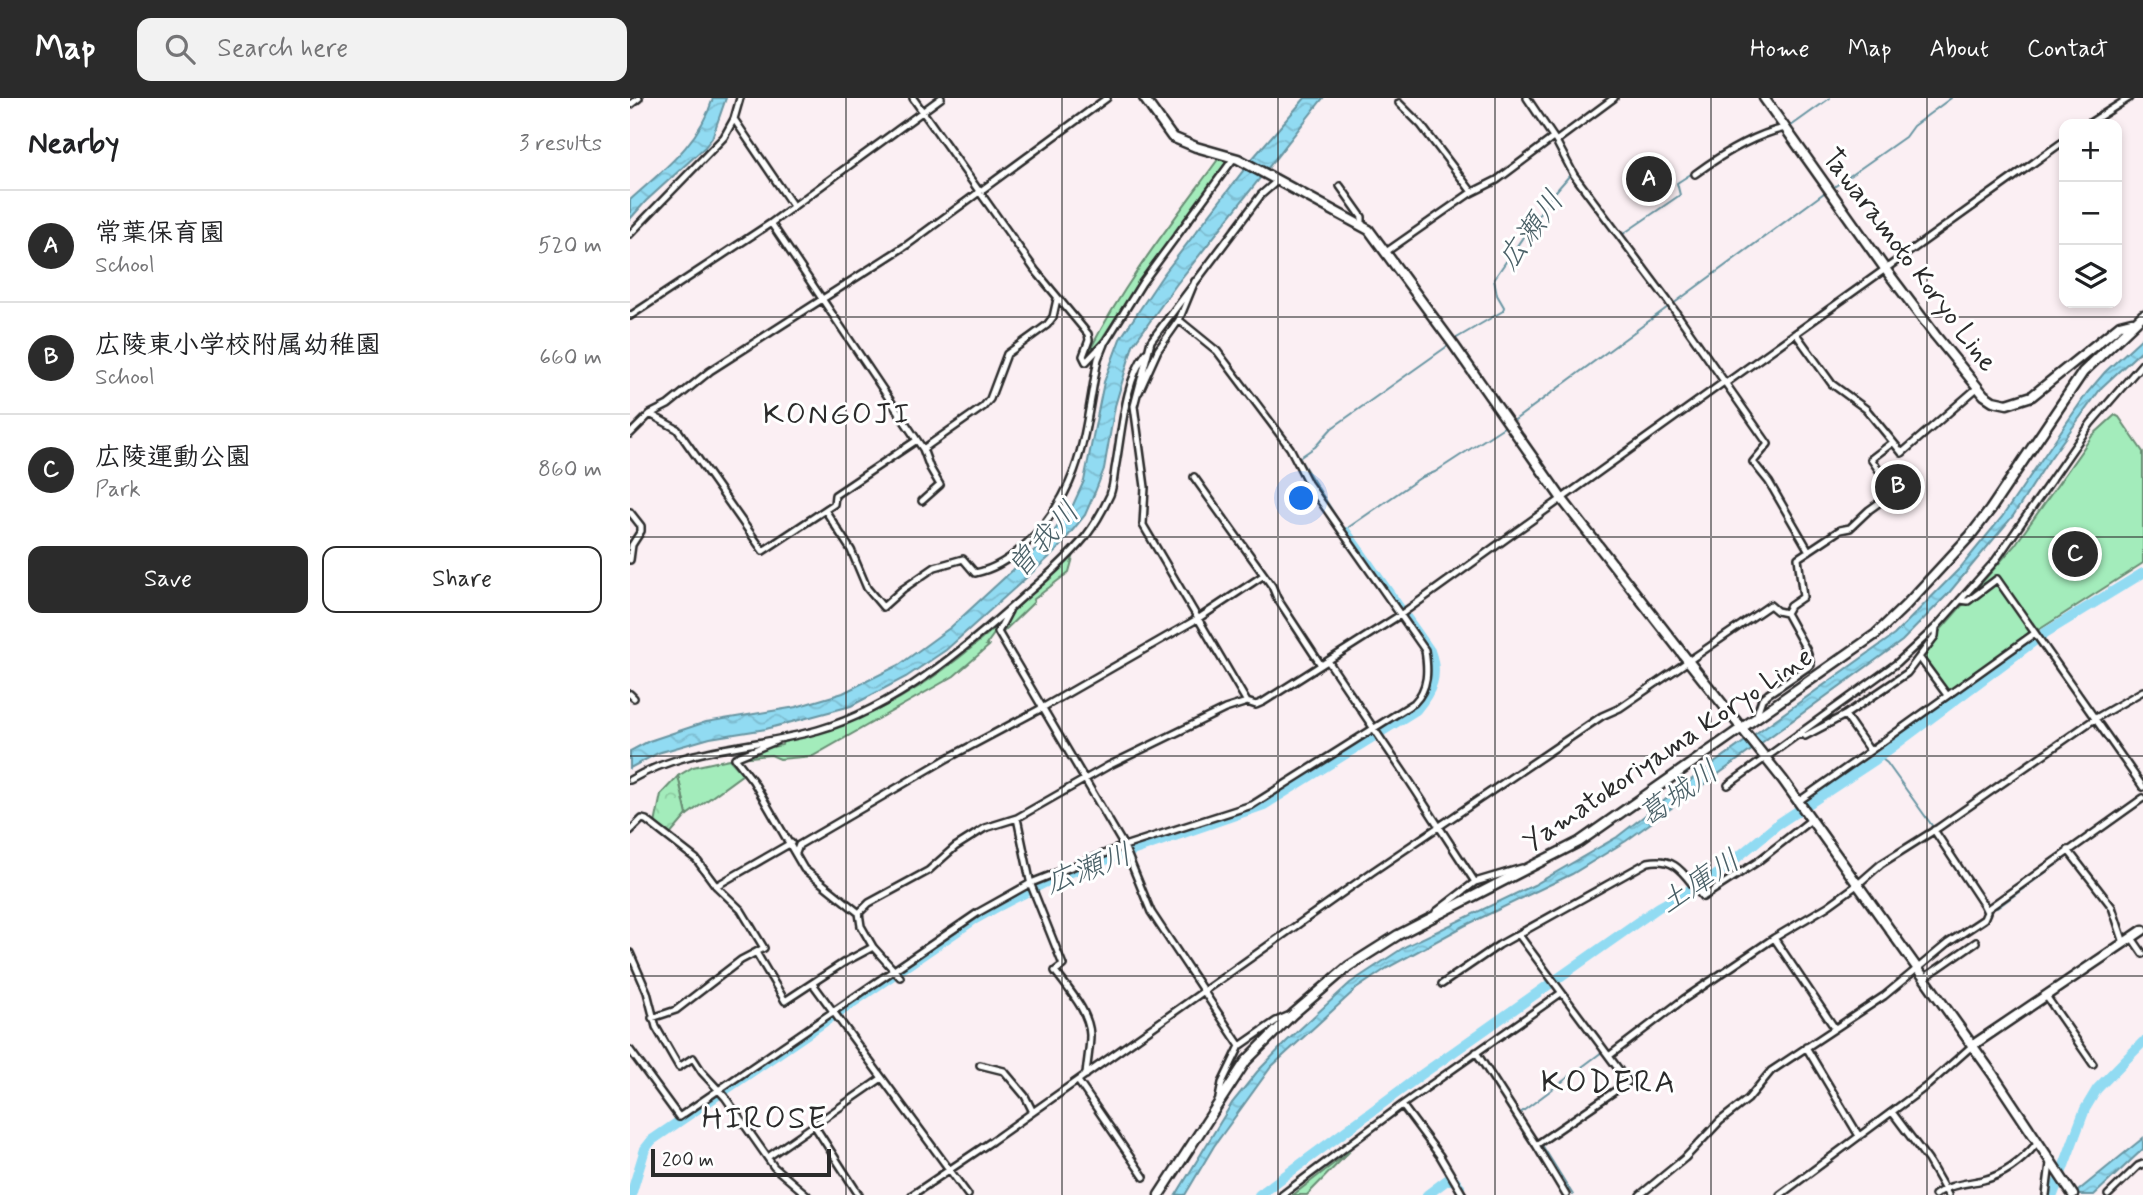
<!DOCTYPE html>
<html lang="en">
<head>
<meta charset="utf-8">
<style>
	body { margin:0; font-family:Mynerve,"Klee One",sans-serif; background:#f2f2f2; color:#202124 }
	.controls { position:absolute; right:21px; top:21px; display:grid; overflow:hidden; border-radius:14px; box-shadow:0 4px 10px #0003 }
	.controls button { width:63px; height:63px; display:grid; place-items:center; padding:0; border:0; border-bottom:2px solid #e0e0e0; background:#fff; color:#202124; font:35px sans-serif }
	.scale { position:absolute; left:21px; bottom:18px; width:180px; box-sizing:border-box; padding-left:7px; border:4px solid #2b2b2b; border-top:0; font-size:19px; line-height:24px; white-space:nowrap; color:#2b2b2b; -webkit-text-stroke:5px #fff; paint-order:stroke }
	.you { position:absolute; left:672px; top:401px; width:24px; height:24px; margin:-18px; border:5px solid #fff; border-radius:50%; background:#1a73e8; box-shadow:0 0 0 10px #1a73e833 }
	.badge { display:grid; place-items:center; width:46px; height:46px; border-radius:50%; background:#2b2b2b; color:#fff; font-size:23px; font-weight:700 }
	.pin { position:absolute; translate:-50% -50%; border:4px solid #fff; box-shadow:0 2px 7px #0006 }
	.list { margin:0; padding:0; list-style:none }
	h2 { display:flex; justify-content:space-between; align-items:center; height:91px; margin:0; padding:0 28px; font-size:30px }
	h2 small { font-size:23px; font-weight:400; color:#757577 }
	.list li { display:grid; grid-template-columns:46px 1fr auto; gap:21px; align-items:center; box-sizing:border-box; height:112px; padding:0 28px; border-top:2px solid #e0e0e0 }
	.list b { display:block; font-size:26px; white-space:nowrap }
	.list p { margin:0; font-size:23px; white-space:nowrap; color:#757577 }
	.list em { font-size:23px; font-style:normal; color:#757577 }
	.actions { display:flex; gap:14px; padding:21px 28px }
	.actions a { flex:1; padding:16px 0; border:2px solid #2b2b2b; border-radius:14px; text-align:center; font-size:24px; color:#2b2b2b }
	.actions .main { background:#2b2b2b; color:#fff }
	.icon { flex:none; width:38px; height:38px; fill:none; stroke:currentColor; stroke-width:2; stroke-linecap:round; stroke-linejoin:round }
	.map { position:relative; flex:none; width:1513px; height:1097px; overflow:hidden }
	header { display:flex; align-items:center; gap:42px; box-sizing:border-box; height:98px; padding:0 35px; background:#2b2b2b; color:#fff }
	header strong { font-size:33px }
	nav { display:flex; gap:38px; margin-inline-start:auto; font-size:24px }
	.search { width:490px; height:63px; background:#f2f2f2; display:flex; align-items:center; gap:18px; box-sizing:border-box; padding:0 24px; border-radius:14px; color:#757577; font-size:26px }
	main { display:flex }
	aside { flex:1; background:#fff }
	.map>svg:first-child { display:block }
	.green { fill:#a3ecbb; stroke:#678c73; stroke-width:2 }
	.forest { fill:url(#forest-crowns); stroke:#678c73; stroke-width:2 }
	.water { fill:url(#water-waves); stroke:#6895a2; stroke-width:2 }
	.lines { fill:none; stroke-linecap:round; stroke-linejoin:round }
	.stream { stroke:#6895a2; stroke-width:2 }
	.river { stroke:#91dbf2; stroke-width:10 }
	.street-casing { stroke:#2b2b2b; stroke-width:10 }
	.secondary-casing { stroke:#2b2b2b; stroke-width:13 }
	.street { stroke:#fff; stroke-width:5 }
	.secondary { stroke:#fff; stroke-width:8 }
	.grid { fill:none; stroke:#2b2b2b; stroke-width:2; stroke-opacity:0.55 }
	.labels { text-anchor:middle; stroke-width:6; stroke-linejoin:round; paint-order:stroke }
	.street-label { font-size:28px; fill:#2b2b2b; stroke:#fff }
	.water-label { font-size:30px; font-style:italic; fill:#4a6067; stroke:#fff }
	.neighbourhood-label { font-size:30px; letter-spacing:2px; fill:#2b2b2b; stroke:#fff }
	.quarter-label { font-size:32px; letter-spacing:2px; fill:#2b2b2b; stroke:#fff }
</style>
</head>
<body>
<header>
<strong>Map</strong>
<div class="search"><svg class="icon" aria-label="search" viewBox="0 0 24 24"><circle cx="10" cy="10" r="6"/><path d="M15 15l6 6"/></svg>Search here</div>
<nav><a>Home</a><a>Map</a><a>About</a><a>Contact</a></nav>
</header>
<main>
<aside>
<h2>Nearby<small>3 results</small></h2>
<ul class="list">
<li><span class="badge">A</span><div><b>常葉保育園</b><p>School</p></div><em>520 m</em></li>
<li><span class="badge">B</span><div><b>広陵東小学校附属幼稚園</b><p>School</p></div><em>660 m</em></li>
<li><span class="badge">C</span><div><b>広陵運動公園</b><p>Park</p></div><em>860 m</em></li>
</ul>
<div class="actions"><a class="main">Save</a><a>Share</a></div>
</aside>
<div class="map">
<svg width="1513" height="1097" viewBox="0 0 1513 1097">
	<defs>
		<pattern id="forest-crowns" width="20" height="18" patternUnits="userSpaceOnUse" patternTransform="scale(1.75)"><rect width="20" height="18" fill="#a3ecbb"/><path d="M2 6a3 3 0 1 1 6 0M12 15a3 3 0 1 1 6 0" fill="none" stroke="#8ccba1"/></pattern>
		<pattern id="water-waves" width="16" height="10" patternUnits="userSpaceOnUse" patternTransform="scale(1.75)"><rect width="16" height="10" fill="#91dbf2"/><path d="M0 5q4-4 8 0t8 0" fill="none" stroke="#7dbcd0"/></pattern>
	</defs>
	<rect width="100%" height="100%" fill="#fbeff3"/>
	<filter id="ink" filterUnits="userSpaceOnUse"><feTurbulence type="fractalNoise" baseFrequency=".0143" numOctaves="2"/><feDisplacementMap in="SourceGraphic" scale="14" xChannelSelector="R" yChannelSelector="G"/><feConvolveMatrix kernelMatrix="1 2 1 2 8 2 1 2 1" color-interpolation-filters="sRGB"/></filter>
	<g filter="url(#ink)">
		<path class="green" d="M589 60 595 63V70L520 167 462 256 460 252C495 183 543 123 589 60Z
			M1485 317 1489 319 1513 354V465L1404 535 1318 601 1286 560 1385 447 1462 338Z
			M444 456 439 474 403 502 404 504 370 537 375 523 383 512Z
			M368 527 369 529 356 547 359 548 324 578 183 658 150 661 141 657 109 660 127 652 152 647 153 643C170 638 188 635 205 629 267 609 320 570 368 527Z
			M99 661 113 676 57 717 48 678 63 669Z"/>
		<path class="forest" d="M48 678 57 717 39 738 25 726 31 696Z
			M720 1053 677 1097H663Z"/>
		<path class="water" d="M83 0H96L82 40 75 49 16 103 0 121V102C34 71 69 46 83 0Z
			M675 0H693L546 187 503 247 485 308 474 371 465 394 455 417 426 453 316 552 276 579 221 608 136 631 80 640 28 655 0 670V653L19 643 76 624 166 609 213 595 269 567 321 529 422 436 443 407 454 383 474 284 490 241 533 177 623 60Z
			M1513 239V251L1472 289 1419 362 1383 418 1318 496 1272 543 996 743 942 776 834 828 757 870 726 891 641 969 584 1048 555 1097H546L602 1005 627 974 656 944 720 885 776 848 904 787 987 739 1066 678 1264 537 1331 469 1372 419 1457 295 1475 274Z
			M1513 1040V1051L1464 1097H1443Z"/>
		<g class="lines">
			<path class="stream" d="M1161 28 1200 0
				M1136 33 1146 29
				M945 73 958 91
				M1204 89 1275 39 1283 28 1321 0
				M993 136 1050 97 1047 85 1064 74
				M1043 206 1194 95
				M825 241 873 213 874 209 867 197 864 181 920 100 940 77
				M819 247 702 330 685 349 669 360 716 434 719 429 790 380 805 374 877 327
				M882 324 1038 209
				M1245 662 1252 661 1257 665 1303 729
				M1442 754 1513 704
				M1337 776 1358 807 1367 810 1438 758
				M889 1016 972 954
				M901 1035 909 1043
				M912 1047 943 1097"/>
			<path class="river" d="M1 1097 15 1051 22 1042 342 823 369 808 424 780 634 707 786 612C802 593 809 577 800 553L716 434
				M629 1097 791 977 1029 809 1085 778 1148 726 1245 662 1415 535 1513 475
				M797 1097 817 1082H825L830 1089
				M1423 1097 1455 1011 1467 991 1513 944"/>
			<g class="street-casing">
				<path id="street" d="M283 0 405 172 458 236 459 242 453 258 456 264 476 243 512 185 604 60
					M897 0 926 43 944 77 1038 203 1138 346 1123 364 1139 384 1179 453
					M769 5 791 27 842 94
					M0 7 9 0
					M104 21 163 108
					M1458 26 1499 0
					M926 43 984 0
					M1065 76C1091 57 1123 37 1155 30
					M710 88 732 119V128
					M141 125 293 351 300 370 310 387 292 403
					M0 136 94 39 104 21 110 0
					M756 154 839 96 867 82 923 40
					M0 218 141 125 311 0
					M1166 236 1202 286 1236 311 1272 355 1347 290
					M1096 285 1434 43
					M509 294 528 252 549 222
					M20 316 47 331 133 453 204 406 205 397 287 342
					M0 336 20 316 38 307 80 273 277 147 477 0
					M293 351 353 309 360 301 377 256 417 227 423 219 427 201
					M564 379 642 488 647 500 691 567
					M195 412 221 452 237 490 253 509 273 491 305 469 333 461 345 475C366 471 384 458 399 443 454 388 454 333 468 261L474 246
					M0 414 11 428V433L2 447 0 462
					M1330 502 1338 503 1367 481 1513 689
					M379 513 368 534 494 748 521 814 610 948 592 985 589 1000
					M1156 515 1160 508 1173 499 1168 460 1210 432 1220 430 1239 412 1264 394 1241 361 1262 345
					M1289 559 1317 597
					M698 563 780 684 845 784 892 770
					M0 596 4 600
					M617 604 513 427 515 389 504 308 521 243 631 97 647 83
					M1126 619 1132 601 1138 596 1181 567 1177 553 1156 515
					M1169 635 1175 638 1215 617 1277 575 1305 538 1306 529
					M146 643 105 660 123 683 174 771 229 815 231 828 243 849 270 879
					M1240 653 1405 535
					M0 682C58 648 125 650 188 632 265 610 336 550 395 497 416 479 438 460 456 438 465 426 474 410 480 397 483 389 484 379 485 371 492 335 494 284 516 255
					M1098 687 1267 565 1306 529 1365 463 1461 325 1513 265
					M1169 703 1240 653 1215 617
					M387 720 401 787 433 867 425 873C438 891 459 913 460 937 460 950 457 964 456 977
					M0 733 12 721 16 722 66 761 86 788 161 745
					M1438 752 1482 809 1494 845
					M166 755 169 747 318 660 412 610 569 520 634 477
					M1356 812 1513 700
					M806 814 845 784
					M229 815 239 805 298 773 325 749 355 730 387 720 478 668 595 611 617 604 626 607 633 604 770 517 1094 284
					M889 837 998 984 906 1047 936 1097
					M1144 840 1204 929
					M1502 840 1513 856
					M0 855 17 894 26 929 49 969 63 960 72 974 95 999 144 1069 177 1097
					M127 856 155 903 213 865 243 849
					M1294 880 1346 844
					M183 886 338 1097
					M812 886 869 847 1018 764C1049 758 1055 780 1073 799L1127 764 1182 721
					M1416 898 1463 966
					M22 920 46 912 111 862 134 850 111 812 86 788
					M610 948 646 923 660 917
					M1176 949 1229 1038
					M0 952 49 1019 349 814 401 785 494 748 622 707 784 605C799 590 798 572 795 552L678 385 660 350 587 253 549 222 565 183
					M846 954 906 1047
					M979 958 1054 901 1144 840 1198 808 1227 787 1251 766 1308 730 1466 620 1513 593
					M350 967 374 973 395 998 403 1014
					M448 983 514 1079
					M772 1007 810 1058 833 1097
					M1262 1014 1298 1062 1318 1097
					M184 1027 229 1097
					M138 1059 252 980
					M282 1097 362 1043 742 774 972 618 990 610 1140 507 1147 513 1156 515
					M652 1097 772 1007 931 895
					M1010 1097 1055 1060 1090 1023 1118 1001 1141 973 1254 898 1318 845 1354 821 1357 814 1353 806 1304 732
					M1150 1097 1298 987 1343 947
					M1305 1097C1319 1086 1336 1086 1353 1082 1374 1077 1393 1062 1407 1045
					M1416 1097 1420 1065
					M1478 1097 1508 1068 1513 1066"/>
			</g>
			<g class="secondary-casing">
				<path id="secondary" d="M514 0 542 39 566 49 608 61 739 132 823 246 932 401 1059 564 1153 682 1362 975 1443 1097
					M1134 0 1256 172 1305 237 1354 297 1363 303 1377 306 1402 298 1490 227 1502 224
					M1343 947 1513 832
					M529 1097 616 963 663 916 719 868 768 837 949 744 1246 536 1276 507 1340 438 1360 412 1453 274 1513 217"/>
			</g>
			<use href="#street" class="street"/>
			<use href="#secondary" class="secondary"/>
		</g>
	</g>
	<path class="grid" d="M216 0V1097M432 0V1097M648 0V1097M865 0V1097M1081 0V1097M1297 0V1097M0 219H1513M0 439H1513M0 658H1513M0 878H1513"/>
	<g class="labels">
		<g class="street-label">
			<text transform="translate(1281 161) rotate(53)" y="10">Tawaramoto Koryo Line</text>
			<text transform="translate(1037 650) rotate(-34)" y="10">Yamatokoriyama Koryo Line</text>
		</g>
		<g class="water-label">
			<text transform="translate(900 132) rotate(-54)" y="10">広瀬川</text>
			<text transform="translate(413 441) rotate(-48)" y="10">曽我川</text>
			<text transform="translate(1048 695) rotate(-35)" y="10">葛城川</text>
			<text transform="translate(458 770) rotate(-21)" y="10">広瀬川</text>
			<text transform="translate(1069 783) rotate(-33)" y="10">土庫川</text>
		</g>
		<g class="neighbourhood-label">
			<text x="207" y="325">KONGOJI</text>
		</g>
		<g class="quarter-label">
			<text x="979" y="994">KODERA</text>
			<text x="135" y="1030">HIROSE</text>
		</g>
	</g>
</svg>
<div class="controls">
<button>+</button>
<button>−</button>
<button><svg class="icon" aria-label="layers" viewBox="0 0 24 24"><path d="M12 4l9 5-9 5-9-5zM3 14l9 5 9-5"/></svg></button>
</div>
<div class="scale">200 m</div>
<div class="you"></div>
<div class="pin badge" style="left:1019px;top:81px">A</div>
<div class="pin badge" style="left:1268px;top:389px">B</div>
<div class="pin badge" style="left:1445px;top:456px">C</div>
</div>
</main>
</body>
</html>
